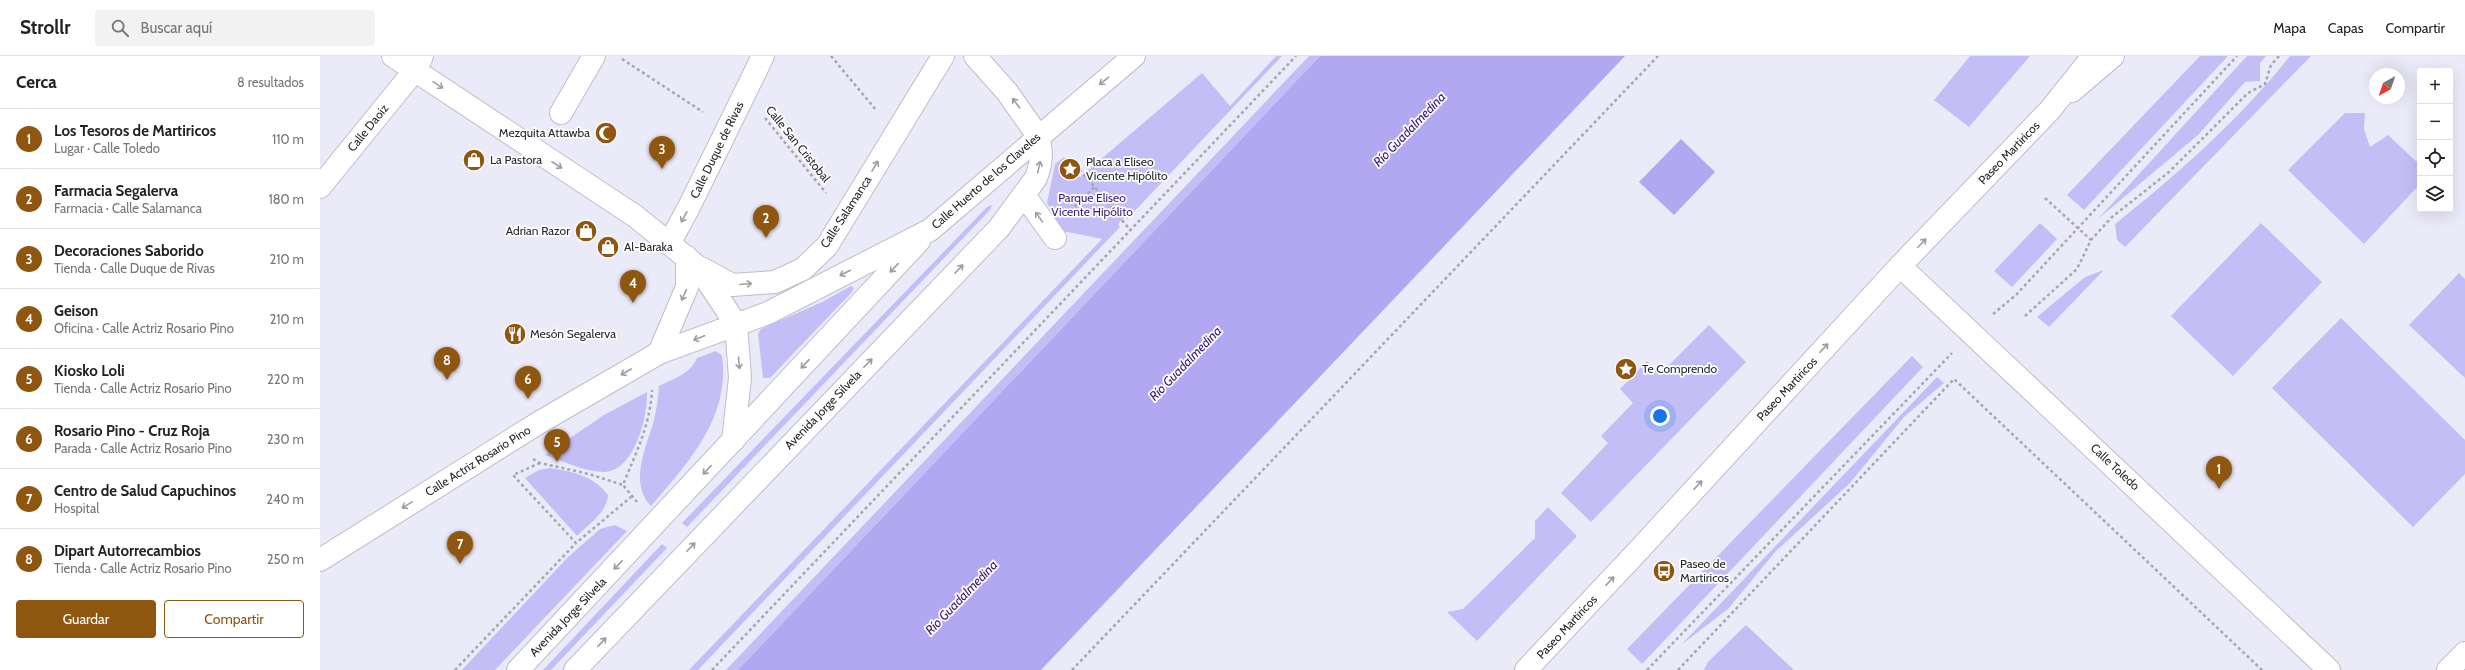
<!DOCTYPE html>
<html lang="es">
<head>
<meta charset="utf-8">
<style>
	body { margin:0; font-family:Cabin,sans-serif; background:#f2f2f2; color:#222 }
	.controls { position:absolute; right:12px; top:12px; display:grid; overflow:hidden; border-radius:4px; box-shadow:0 4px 16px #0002 }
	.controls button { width:36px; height:36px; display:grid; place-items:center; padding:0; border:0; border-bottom:1px solid #e0e0e0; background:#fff; color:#222; font:20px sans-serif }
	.compass { position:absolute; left:2049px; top:12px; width:36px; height:36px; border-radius:50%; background:#fff; box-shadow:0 4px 16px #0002; rotate:220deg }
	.you { position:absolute; left:1340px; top:360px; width:14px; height:14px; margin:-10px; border:3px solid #fff; border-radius:50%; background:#1a73e8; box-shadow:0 0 0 6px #1a73e833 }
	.badge { display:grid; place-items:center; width:26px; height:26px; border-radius:50%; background:#8f5610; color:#fff; font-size:13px; font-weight:700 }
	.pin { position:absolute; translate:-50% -33px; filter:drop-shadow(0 1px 2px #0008) }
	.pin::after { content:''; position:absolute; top:21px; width:14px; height:12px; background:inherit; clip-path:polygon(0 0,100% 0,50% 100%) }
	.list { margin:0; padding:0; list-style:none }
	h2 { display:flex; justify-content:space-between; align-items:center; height:52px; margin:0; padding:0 16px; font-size:17px }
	h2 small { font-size:13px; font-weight:400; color:#767676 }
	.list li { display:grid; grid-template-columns:26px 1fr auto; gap:12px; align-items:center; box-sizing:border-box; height:60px; padding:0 16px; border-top:1px solid #e0e0e0 }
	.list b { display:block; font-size:15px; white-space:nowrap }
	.list p { margin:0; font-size:13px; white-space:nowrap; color:#767676 }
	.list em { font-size:13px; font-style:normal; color:#767676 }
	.actions { display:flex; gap:8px; padding:12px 16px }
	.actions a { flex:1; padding:9px 0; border:1px solid #8f5610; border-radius:4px; text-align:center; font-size:14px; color:#8f5610 }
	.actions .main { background:#8f5610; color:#fff }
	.icon { flex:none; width:22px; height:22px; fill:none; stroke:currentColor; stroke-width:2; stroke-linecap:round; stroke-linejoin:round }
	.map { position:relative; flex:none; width:2145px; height:614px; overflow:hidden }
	header { display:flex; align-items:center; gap:24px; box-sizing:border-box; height:56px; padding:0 20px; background:#fff; border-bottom:1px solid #e0e0e0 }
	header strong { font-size:19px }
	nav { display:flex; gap:22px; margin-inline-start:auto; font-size:14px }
	.search { width:280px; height:36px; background:#f2f2f2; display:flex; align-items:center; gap:10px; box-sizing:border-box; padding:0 14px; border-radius:4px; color:#767676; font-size:15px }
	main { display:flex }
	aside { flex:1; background:#fff }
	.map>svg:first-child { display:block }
	.green { fill:#c4bef7 }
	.water { fill:#b2a8f1 }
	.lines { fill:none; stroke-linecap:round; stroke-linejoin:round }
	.minor-casing { stroke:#bfbdcc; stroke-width:24 }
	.major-casing { stroke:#bfbdcc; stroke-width:24 }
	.path { stroke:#a6a5b0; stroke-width:2.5; stroke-dasharray:3 3; stroke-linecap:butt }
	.minor { stroke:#fff; stroke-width:22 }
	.major { stroke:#fff; stroke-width:22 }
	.oneway { stroke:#9e9ea0 }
	.labels { text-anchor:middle; stroke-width:3.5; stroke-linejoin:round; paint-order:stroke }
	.street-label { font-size:12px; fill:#27272c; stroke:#fff }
	.poi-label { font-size:12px; fill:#27272c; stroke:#fff; text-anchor:start }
	.park-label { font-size:12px; fill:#3a1880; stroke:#fff }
	.water-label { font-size:13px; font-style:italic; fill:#38147d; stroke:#fff }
</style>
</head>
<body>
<header>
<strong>Strollr</strong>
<div class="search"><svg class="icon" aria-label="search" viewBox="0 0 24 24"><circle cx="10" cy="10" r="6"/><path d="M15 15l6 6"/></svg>Buscar aquí</div>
<nav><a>Mapa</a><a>Capas</a><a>Compartir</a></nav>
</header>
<main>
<aside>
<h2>Cerca<small>8 resultados</small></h2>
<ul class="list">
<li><span class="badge">1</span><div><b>Los Tesoros de Martiricos</b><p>Lugar · Calle Toledo</p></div><em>110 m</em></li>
<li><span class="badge">2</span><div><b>Farmacia Segalerva</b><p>Farmacia · Calle Salamanca</p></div><em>180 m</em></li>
<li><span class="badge">3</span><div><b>Decoraciones Saborido</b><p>Tienda · Calle Duque de Rivas</p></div><em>210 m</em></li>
<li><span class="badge">4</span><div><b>Geison</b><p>Oficina · Calle Actriz Rosario Pino</p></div><em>210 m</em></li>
<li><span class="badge">5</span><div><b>Kiosko Loli</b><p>Tienda · Calle Actriz Rosario Pino</p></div><em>220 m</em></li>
<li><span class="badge">6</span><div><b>Rosario Pino - Cruz Roja</b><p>Parada · Calle Actriz Rosario Pino</p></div><em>230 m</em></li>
<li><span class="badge">7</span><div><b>Centro de Salud Capuchinos</b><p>Hospital</p></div><em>240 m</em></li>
<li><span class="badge">8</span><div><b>Dipart Autorrecambios</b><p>Tienda · Calle Actriz Rosario Pino</p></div><em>250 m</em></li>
</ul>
<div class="actions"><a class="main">Guardar</a><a>Compartir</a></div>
</aside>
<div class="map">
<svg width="2145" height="614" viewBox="0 0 2145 614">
	<rect width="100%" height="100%" fill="#ebeaf9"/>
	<path class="green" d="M956 0H962L807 163 805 161 798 168 800 171 378 614H369L782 183 743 175 727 147 735 108 744 101 760 121 882 17 910 50Z
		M989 0H1000L418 614H406Z
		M1650 0H1710L1649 71 1614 44Z
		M1880 0H1908L1764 154 1747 139Z
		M1927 0H1946L1940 7V25L1925 26 1878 79 1778 163Z
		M1970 0H1991L1805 191 1797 184 1795 168C1858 118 1920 63 1970 0Z
		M2025 57H2045L2044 73 2050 91 2068 79 2100 109V128L2044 188 1968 114Z
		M672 149 670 154 367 471 362 467 667 151Z
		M1720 167 1737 183 1692 231 1674 215Z
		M1941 167 2002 226 1913 320 1851 260Z
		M1784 214 1729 271 1717 261 1765 221Z
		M2139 217 2145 223V322L2089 269Z
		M531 230 534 232 532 236 450 322H443L438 278 441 273 502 246Z
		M2021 262 2145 384V418L2093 471 1952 332Z
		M1389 269 1426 306 1271 466 1241 437 1288 387 1281 380 1313 347 1300 333 1327 305 1340 318Z
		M396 295 402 300C411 360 368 408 331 450 308 426 327 390 334 364 337 353 338 341 339 330 355 322 370 318 377 302Z
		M1592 300 1603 311 1322 608 1307 593Z
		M1617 321 1624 327 1584 361 1530 427 1456 495 1408 553 1361 589Z
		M327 336C328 360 315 415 284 416 265 416 243 405 225 399L284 359Z
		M230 412C253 416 273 419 288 439 287 456 269 468 257 480L205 422 219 414Z
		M1228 451 1257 480 1157 585 1127 556 1143 553 1215 482V465Z
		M295 469 307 475 175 614H142L248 501 280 473Z
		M342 488 347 492 231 614H223Z
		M1426 569 1474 614H1384L1388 606Z"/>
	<path class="water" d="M1000 0H1305L721 614H418Z
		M1361 83 1395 116 1354 159 1319 126Z"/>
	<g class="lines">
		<g class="minor-casing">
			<path id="minor" d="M73 0 315 160 378 211 416 268 420 322 413 385
				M655 0 687 36 718 80
				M1752 35 1793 0
				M241 57 274 0
				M0 131 95 14 102 0
				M704 139 735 182
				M350 186 369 151 443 0
				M1580 210 2009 614
				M381 212 412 229 455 226 483 213 507 190 623 0
				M339 297 367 231V201"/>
		</g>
		<g class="major-casing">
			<path id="major" d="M0 504 220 366 339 297 448 257 610 174 814 0
				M198 614 599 185
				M255 614 679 172 716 122C722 107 722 95 718 80
				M1206 614 1317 496 1580 210 1730 54 1773 0
				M2128 614 2145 597"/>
		</g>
		<path class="path" d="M511 0 556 54
			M302 3 383 56
			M445 62 506 137
			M756 109 811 175
			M1725 142 1771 184
			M751 155 774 131
			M1673 258 1696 239 1917 0
			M1705 260 1757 213 1771 184 1792 161 1849 116 1928 37 1945 28 1951 9 1959 0
			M213 403 220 407 269 418 303 429
			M220 407 193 419 256 487 311 441
			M317 446 303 429C316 396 330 370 332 334
			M135 614 256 487
			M392 614 976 0
			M752 614 1338 0
			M1327 614 1632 297
			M1358 614 1634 323 1942 614"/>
		<use href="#minor" class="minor"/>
		<use href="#major" class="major"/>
	</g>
	<defs><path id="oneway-shaft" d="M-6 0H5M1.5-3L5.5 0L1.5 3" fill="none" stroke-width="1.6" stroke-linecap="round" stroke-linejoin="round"/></defs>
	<g class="oneway">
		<use href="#oneway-shaft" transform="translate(784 25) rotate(141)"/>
		<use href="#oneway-shaft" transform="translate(118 29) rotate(34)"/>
		<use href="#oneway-shaft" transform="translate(696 47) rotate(-127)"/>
		<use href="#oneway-shaft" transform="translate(237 109) rotate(33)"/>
		<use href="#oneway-shaft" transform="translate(555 110) rotate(-59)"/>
		<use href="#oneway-shaft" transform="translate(719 111) rotate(-77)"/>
		<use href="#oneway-shaft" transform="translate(364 161) rotate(119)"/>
		<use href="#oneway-shaft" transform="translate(719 161) rotate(-125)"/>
		<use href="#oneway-shaft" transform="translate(1602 187) rotate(-46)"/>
		<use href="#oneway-shaft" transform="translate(574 212) rotate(133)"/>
		<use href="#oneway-shaft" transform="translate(639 213) rotate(-46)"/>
		<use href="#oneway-shaft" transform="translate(525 217) rotate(153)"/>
		<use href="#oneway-shaft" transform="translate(426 228) rotate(-5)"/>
		<use href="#oneway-shaft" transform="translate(364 239) rotate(113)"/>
		<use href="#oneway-shaft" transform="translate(379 282) rotate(159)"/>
		<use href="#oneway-shaft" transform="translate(1504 292) rotate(-47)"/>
		<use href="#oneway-shaft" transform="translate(419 307) rotate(85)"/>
		<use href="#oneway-shaft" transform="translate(548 307) rotate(-46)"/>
		<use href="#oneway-shaft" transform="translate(485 308) rotate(133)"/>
		<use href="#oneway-shaft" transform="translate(306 316) rotate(150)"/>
		<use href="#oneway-shaft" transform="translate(387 414) rotate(133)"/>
		<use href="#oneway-shaft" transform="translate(1378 429) rotate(-47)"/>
		<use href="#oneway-shaft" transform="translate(87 449) rotate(148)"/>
		<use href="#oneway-shaft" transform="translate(371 491) rotate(-46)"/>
		<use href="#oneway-shaft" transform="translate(298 509) rotate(134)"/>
		<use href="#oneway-shaft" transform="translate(1290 525) rotate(-47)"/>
		<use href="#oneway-shaft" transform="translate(282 586) rotate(-47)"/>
	</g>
	<defs>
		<g id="mosque-disc" transform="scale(1.15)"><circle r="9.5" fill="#8f5610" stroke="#fff"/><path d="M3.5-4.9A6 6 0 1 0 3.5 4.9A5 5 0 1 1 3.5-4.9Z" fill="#fff"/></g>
		<g id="shop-disc" transform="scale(1.15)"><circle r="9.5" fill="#8f5610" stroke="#fff"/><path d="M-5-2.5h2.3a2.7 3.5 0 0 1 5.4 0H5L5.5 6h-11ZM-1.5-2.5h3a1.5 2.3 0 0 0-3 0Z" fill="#fff"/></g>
		<g id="sight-disc" transform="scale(1.15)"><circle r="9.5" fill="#8f5610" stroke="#fff"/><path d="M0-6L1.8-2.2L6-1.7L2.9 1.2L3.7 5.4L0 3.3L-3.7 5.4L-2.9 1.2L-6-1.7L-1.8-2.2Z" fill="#fff"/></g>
		<g id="restaurant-disc" transform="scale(1.15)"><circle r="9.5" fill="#8f5610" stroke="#fff"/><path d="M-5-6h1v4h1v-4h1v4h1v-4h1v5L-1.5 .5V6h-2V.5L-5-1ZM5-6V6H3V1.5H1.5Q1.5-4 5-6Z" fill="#fff"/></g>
		<g id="bus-disc" transform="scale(1.15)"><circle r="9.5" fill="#8f5610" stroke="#fff"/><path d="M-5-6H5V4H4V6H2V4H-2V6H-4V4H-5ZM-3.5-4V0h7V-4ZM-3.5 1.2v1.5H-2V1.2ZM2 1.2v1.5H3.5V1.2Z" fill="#fff"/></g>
	</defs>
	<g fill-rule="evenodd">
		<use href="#mosque-disc" x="286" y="77"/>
		<use href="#shop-disc" x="154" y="104"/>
		<use href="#sight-disc" x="750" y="113"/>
		<use href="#shop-disc" x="266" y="175"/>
		<use href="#shop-disc" x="288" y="191"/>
		<use href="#restaurant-disc" x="195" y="278"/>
		<use href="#sight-disc" x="1306" y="313"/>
		<use href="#bus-disc" x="1344" y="515"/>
	</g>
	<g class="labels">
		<g class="street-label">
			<text transform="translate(48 72) rotate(-51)" y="4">Calle Daoiz</text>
			<text transform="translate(478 88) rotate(51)" y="4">Calle San Cristobal</text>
			<text transform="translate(397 94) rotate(-64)" y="4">Calle Duque de Rivas</text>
			<text transform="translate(1689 97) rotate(-46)" y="4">Paseo Martiricos</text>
			<text transform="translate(666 125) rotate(-41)" y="4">Calle Huerto de los Claveles</text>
			<text transform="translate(526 156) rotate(-57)" y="4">Calle Salamanca</text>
			<text transform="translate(1467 333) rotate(-47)" y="4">Paseo Martiricos</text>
			<text transform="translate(503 354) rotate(-46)" y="4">Avenida Jorge Silvela</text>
			<text transform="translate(158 405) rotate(-32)" y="4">Calle Actriz Rosario Pino</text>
			<text transform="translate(1795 411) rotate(43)" y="4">Calle Toledo</text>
			<text transform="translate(248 561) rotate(-46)" y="4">Avenida Jorge Silvela</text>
			<text transform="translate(1247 571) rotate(-47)" y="4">Paseo Martiricos</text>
		</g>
		<g class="poi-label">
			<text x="270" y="81" text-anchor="end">Mezquita Attawba</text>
			<text x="170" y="108">La Pastora</text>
			<text x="766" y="110">Placa a Eliseo<tspan x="766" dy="14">Vicente Hipólito</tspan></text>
			<text x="250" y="179" text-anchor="end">Adrian Razor</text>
			<text x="304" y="195">Al-Baraka</text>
			<text x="210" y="282">Mesón Segalerva</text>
			<text x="1322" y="317">Te Comprendo</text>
			<text x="1360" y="512">Paseo de<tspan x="1360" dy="14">Martiricos</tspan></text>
		</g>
		<g class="park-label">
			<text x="772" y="146">Parque Eliseo<tspan x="772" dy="14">Vicente Hipólito</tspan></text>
		</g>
		<g class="water-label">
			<text transform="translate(1089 73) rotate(-46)" y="5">Río Guadalmedina</text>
			<text transform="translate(865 307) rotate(-46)" y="5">Río Guadalmedina</text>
			<text transform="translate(641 541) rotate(-46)" y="5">Río Guadalmedina</text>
		</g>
	</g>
</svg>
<div class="controls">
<button>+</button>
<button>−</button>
<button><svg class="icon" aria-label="locate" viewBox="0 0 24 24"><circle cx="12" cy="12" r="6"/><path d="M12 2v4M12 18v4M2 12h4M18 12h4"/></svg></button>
<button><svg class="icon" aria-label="layers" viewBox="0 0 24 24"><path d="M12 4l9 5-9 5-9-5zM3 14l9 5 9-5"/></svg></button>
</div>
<svg class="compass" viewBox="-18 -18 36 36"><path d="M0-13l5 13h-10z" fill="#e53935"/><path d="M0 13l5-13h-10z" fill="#767676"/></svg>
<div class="you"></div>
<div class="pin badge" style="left:1899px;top:433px">1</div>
<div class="pin badge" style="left:446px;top:182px">2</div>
<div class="pin badge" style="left:342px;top:113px">3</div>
<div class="pin badge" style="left:313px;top:247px">4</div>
<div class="pin badge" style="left:237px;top:406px">5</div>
<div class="pin badge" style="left:208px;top:343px">6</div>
<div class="pin badge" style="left:140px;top:508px">7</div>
<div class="pin badge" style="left:127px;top:324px">8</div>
</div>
</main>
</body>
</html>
